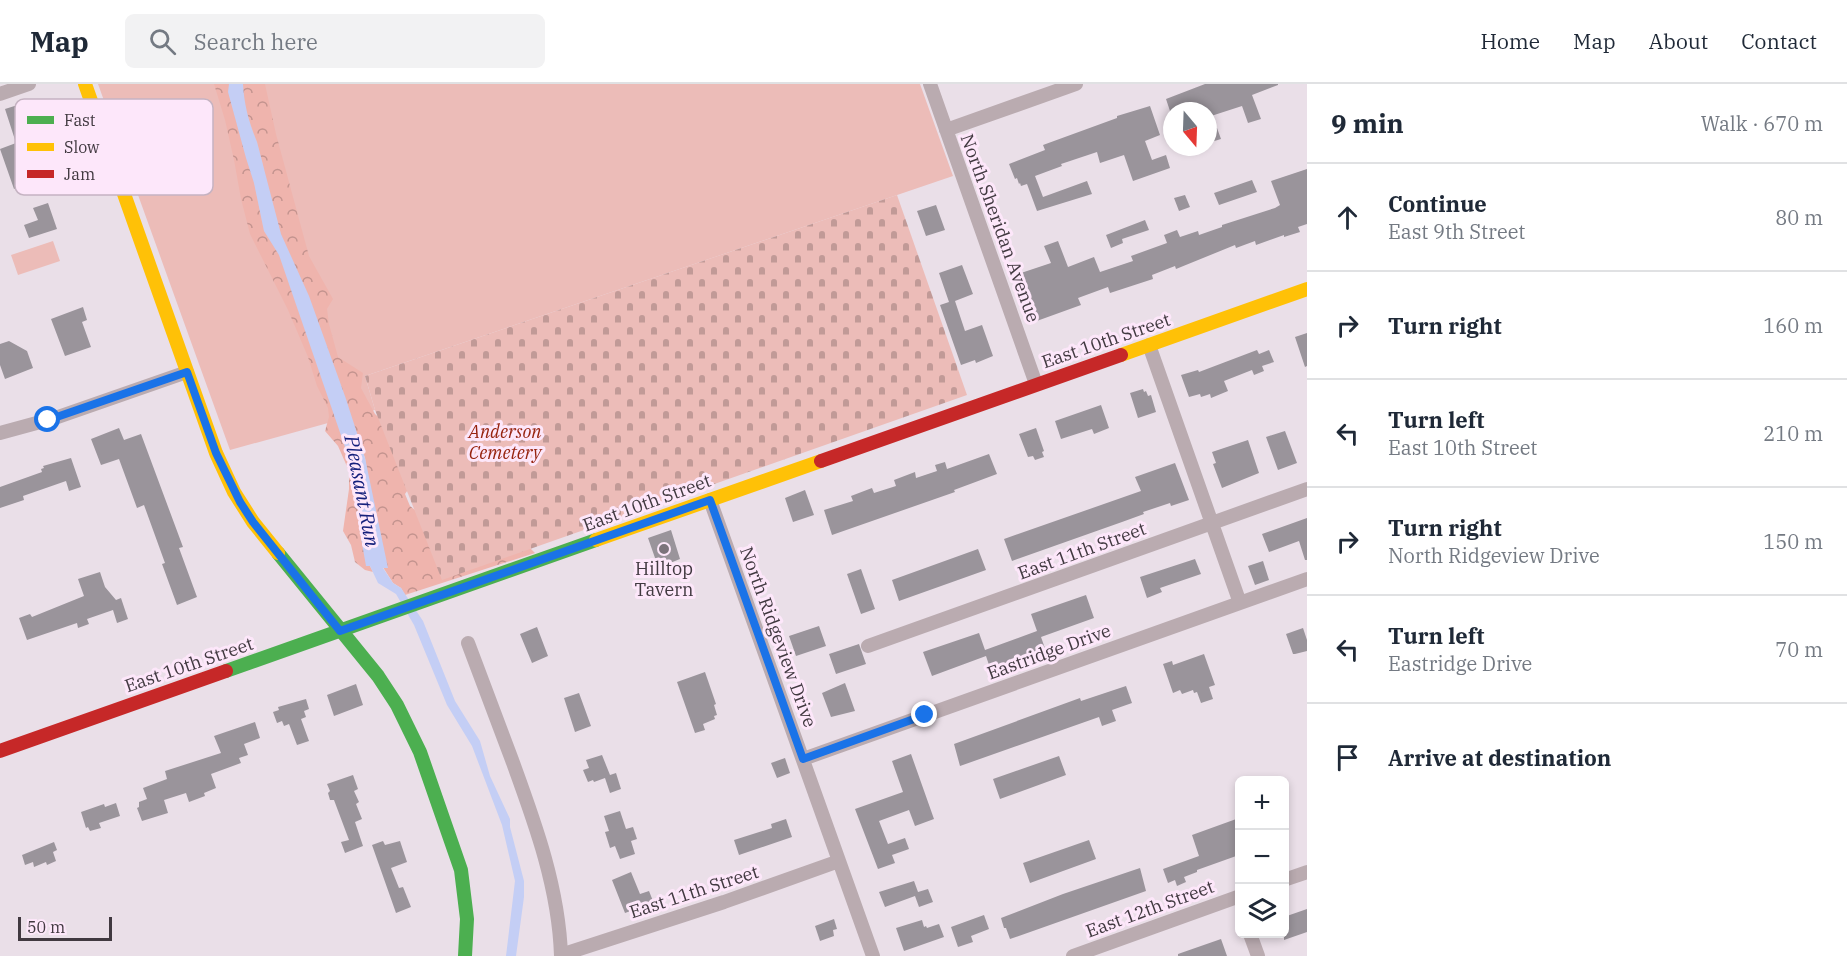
<!DOCTYPE html>
<html lang="en">
<head>
<meta charset="utf-8">
<style>
	body { margin:0; font-family:"IBM Plex Serif",serif; background:#f2f2f3; color:#1f2937 }
	.controls { position:absolute; right:18px; bottom:18px; display:grid; overflow:hidden; border-radius:9px; box-shadow:0 3px 9px #0003 }
	.controls button { width:54px; height:54px; display:grid; place-items:center; padding:0; border:0; border-bottom:2px solid #e0e1e3; background:#fff; color:#1f2937; font:30px sans-serif }
	.compass { position:absolute; left:1163px; top:18px; width:54px; height:54px; border-radius:50%; background:#fff; box-shadow:0 3px 9px #0003; rotate:161deg }
	.scale { position:absolute; left:18px; bottom:15px; width:94px; box-sizing:border-box; padding-left:6px; border:3px solid #413940; border-top:0; font-size:16px; line-height:21px; white-space:nowrap; color:#413940; -webkit-text-stroke:4px #fde7fa; paint-order:stroke }
	.stop { position:absolute; width:18px; height:18px; margin:-14px; border:4px solid #1a73e8; border-radius:50%; background:#fff }
	.stop.end { background:#1a73e8; border-color:#fff; box-shadow:0 2px 6px #0008 }
	.list { margin:0; padding:0; list-style:none }
	h2 { display:flex; justify-content:space-between; align-items:center; height:78px; margin:0; padding:0 24px; font-size:26px }
	h2 small { font-size:20px; font-weight:400; color:#747a83 }
	.list li { display:grid; grid-template-columns:39px 1fr auto; gap:18px; align-items:center; box-sizing:border-box; height:108px; padding:0 24px; border-top:2px solid #e0e1e3 }
	.list b { display:block; font-size:22px; white-space:nowrap }
	.list p { margin:0; font-size:20px; white-space:nowrap; color:#747a83 }
	.list em { font-size:20px; font-style:normal; color:#747a83 }
	.icon { flex:none; width:33px; height:33px; fill:none; stroke:currentColor; stroke-width:2; stroke-linecap:round; stroke-linejoin:round }
	.map { position:relative; flex:none; width:1307px; height:872px; overflow:hidden }
	header { display:flex; align-items:center; gap:36px; box-sizing:border-box; height:84px; padding:0 30px; background:#fff; border-bottom:2px solid #e0e1e3 }
	header strong { font-size:28px }
	nav { display:flex; gap:33px; margin-inline-start:auto; font-size:21px }
	.search { width:420px; height:54px; background:#f2f2f3; display:flex; align-items:center; gap:15px; box-sizing:border-box; padding:0 21px; border-radius:9px; color:#747a83; font-size:22px }
	main { display:flex }
	aside { flex:1; background:#fff }
	.map>svg:first-child { display:block }
	.green { fill:#ecbcb8 }
	.forest { fill:url(#forest-crowns) }
	.cemetery { fill:url(#cemetery-stones) }
	.water { fill:#c4cef5 }
	.building { fill:#9a949b }
	.lines { fill:none; stroke-linecap:round; stroke-linejoin:round }
	.street { stroke:#baabb0; stroke-width:14 }
	.fast { stroke:#4caf50; stroke-width:14 }
	.slow { stroke:#ffc107; stroke-width:14 }
	.jam { stroke:#c62828; stroke-width:14 }
	.route { stroke:#1a73e8; stroke-width:8 }
	.poi-dot { fill:#7c737b; stroke:#fde7fa; stroke-width:2 }
	.labels { text-anchor:middle; stroke-width:6; stroke-linejoin:round; paint-order:stroke }
	.street-label { font-size:18px; fill:#413940; stroke:#fde7fa }
	.park-label { font-size:18px; font-style:italic; fill:#972410; stroke:#fde7fa }
	.poi-label { font-size:18px; fill:#413940; stroke:#fde7fa }
	.water-label { font-size:20px; font-style:italic; fill:#14207c; stroke:#fde7fa }
	.key { fill:#fde7fa; stroke:#c5b3c2; stroke-width:1.5 }
	.key-label { font-size:16px; fill:#413940 }
</style>
</head>
<body>
<header>
<strong>Map</strong>
<div class="search"><svg class="icon" aria-label="search" viewBox="0 0 24 24"><circle cx="10" cy="10" r="6"/><path d="M15 15l6 6"/></svg>Search here</div>
<nav><a>Home</a><a>Map</a><a>About</a><a>Contact</a></nav>
</header>
<main>
<div class="map">
<svg width="1307" height="872" viewBox="0 0 1307 872">
	<defs>
		<pattern id="forest-crowns" width="20" height="18" patternUnits="userSpaceOnUse" patternTransform="scale(1.5)"><rect width="20" height="18" fill="#efb4ad"/><path d="M2 6a3 3 0 1 1 6 0M12 15a3 3 0 1 1 6 0" fill="none" stroke="#c3938e"/></pattern>
		<pattern id="cemetery-stones" width="16" height="16" patternUnits="userSpaceOnUse" patternTransform="scale(1.5)"><rect width="16" height="16" fill="#ecbcb8"/><path d="M2 7V4a2 2 0 0 1 4 0v3zM10 15v-3a2 2 0 0 1 4 0v3z" fill="#c19a97"/></pattern>
	</defs>
	<rect width="100%" height="100%" fill="#eadfe8"/>
	<path class="green" d="M98 0H920L953 92 365 292 375 326 230 366Z
		M53 157 60 177 18 191 11 171Z"/>
	<path class="forest" d="M214 0H234L264 147 283 176 350 356 369 480 373 488 365 486 355 478 351 461 343 447 349 405V387L338 362 325 347 329 333 328 324 317 302 308 273 288 226 250 150 241 115 234 76 225 36Z
		M243 0H265L276 50 309 172 333 215 327 225 329 240 338 273 363 289 361 304 375 330 382 336 414 397 405 410 410 422 436 443 526 460 535 469 405 511 401 504 393 499 381 480 365 374 280 160 267 113 263 80 257 58 241 14Z"/>
	<path class="cemetery" d="M897 111 967 311 442 496 375 326 365 292Z"/>
	<path class="water" d="M229 0H243C244 20 249 39 257 58L281 150 309 212 346 315 365 374 388 484H383L393 499 401 504 423 537 455 617 480 657 490 692 510 735V743L524 797V813L516 872H506L515 797 502 741 472 662 447 621 414 541 396 510 378 499 370 482H366L360 448 356 395 279 171 264 147 254 99 246 74 228 8Z"/>
	<path class="building" d="M1205 0H1278V1L1252 11 1261 35 1248 39 1242 22 1208 33V27H1170L1166 15Z
		M24 19 33 45 28 47 45 93 14 105 0 65 16 59 5 25Z
		M1150 22 1160 51 1145 57 1152 76 1166 71 1170 84 1133 97 1124 71 1100 79 1097 68 1061 80 1062 82 1035 92 1043 113 1087 97 1092 110 1037 127 1027 100 1021 102 1020 99 1019 100 1017 94 1015 95 1009 80 1045 66 1043 61 1117 34V32Z
		M1217 44 1221 55 1208 59V47Z
		M1307 85V140L1298 143 1300 148 1284 153V151L1256 161 1255 157 1236 164 1235 161 1176 185 1175 182 1152 191 1153 195 1110 209 1108 203 1078 214 1081 221 1034 238 1027 216 1031 215 1021 189 1051 179 1044 162 1058 157 1068 183 1094 173 1100 188 1133 177 1131 172 1167 159 1164 151 1177 146 1180 153 1198 147 1199 151 1222 143V141L1275 124 1280 121 1271 97Z
		M1252 96 1257 108 1219 121 1214 109Z
		M1185 111 1190 123 1179 127 1174 114Z
		M48 119 57 145 29 154 24 141 38 136 33 124Z
		M936 121 945 146 926 152 917 127Z
		M1145 136 1149 146 1122 155 1123 159 1111 164 1106 151Z
		M962 181 973 210 955 217 965 247 982 241 993 272 976 279 975 276 961 281 940 221 949 218 939 189Z
		M83 223 87 236 82 238 91 263 65 272 51 235Z
		M1307 249V282L1305 283 1295 253Z
		M9 257 27 267 33 284 5 295 0 281V260Z
		M1257 266 1259 270 1269 266 1274 278 1262 282 1264 287 1254 291 1252 286 1224 297 1228 307 1211 314 1210 310 1201 313 1200 310 1189 313 1181 291 1198 286 1199 288Z
		M1143 305 1144 308 1146 307 1148 312 1151 311 1156 328 1138 334 1130 309Z
		M1101 321 1109 344 1094 350 1092 345 1061 355 1055 337Z
		M119 344 124 356 141 350 183 463 179 464 197 513 177 521 162 480 165 479 144 421 137 424 119 375 101 381 91 355Z
		M1036 344 1044 367 1042 368 1044 373 1035 376 1033 372 1028 373 1019 350Z
		M1285 347 1297 379 1278 386 1266 353Z
		M1248 356 1259 389 1222 404 1213 380 1216 379 1212 368Z
		M989 370 997 390 954 406 955 408 832 451 824 426 853 417 851 412 872 404 874 409 896 402 894 396 915 388 916 394 937 387 935 381 945 378 947 385Z
		M71 374 81 403 69 407 66 397 23 412 24 416 0 424V403L42 388 41 385 44 384 43 382Z
		M1175 379 1189 416 1171 422 1170 419 1143 428 1144 430 1122 438 1012 477 1004 455 1141 407 1135 393Z
		M805 406 814 431 793 438 785 414Z
		M1307 434V476H1305L1299 457 1269 468 1262 450Z
		M671 446 680 475 670 479 673 487 661 491 648 454Z
		M978 465 986 486 899 517 892 496Z
		M1195 475 1201 490 1160 504 1162 508 1147 514 1140 493Z
		M1263 477 1269 496 1255 501 1248 482Z
		M861 485 875 525 861 530 847 490Z
		M100 488 105 503 116 516 121 514 128 535 117 539 113 526 87 535 89 540 78 544 77 539 27 556 19 534 30 530 32 533 84 512 78 495Z
		M1086 511 1094 534 1041 553 1047 570 992 590 986 572 932 592 923 568 979 549 985 566 1037 547 1031 530Z
		M819 542 826 562 796 572 789 552Z
		M537 543 548 572 532 579 520 550Z
		M1303 544 1307 556V567L1295 570H1293L1286 550Z
		M859 560 866 580 836 590 829 570Z
		M1204 570 1215 601 1209 603 1213 615 1201 619 1197 608 1194 609 1193 606 1182 610 1180 606 1173 609 1163 580 1172 577 1173 581Z
		M705 588 716 620 714 621 717 631 714 632 715 635 703 640 705 646 695 649 677 598Z
		M845 599 855 627 831 633 822 609Z
		M356 600 363 621 334 632 327 611Z
		M1126 602 1132 619 1112 626 1116 637 1102 642 1099 633 960 682 954 660 1080 614 1081 617Z
		M579 609 591 642 575 648 564 614Z
		M306 615 309 625 304 627 306 633 301 635 309 657 297 661 289 640 284 642 282 637 277 639 273 628 279 626 278 623Z
		M255 638 260 654 244 660 248 671 239 674 241 679 211 690 216 704 204 709 205 712 189 718 186 709 164 716 168 729 142 737 137 724 139 723V718L147 715 143 704 167 695 165 687 221 669 214 652Z
		M911 670 934 735 915 742 909 726 879 737 888 760 905 754 909 765 892 771 895 779 878 785 855 725 903 708 892 677Z
		M602 671 610 691 616 689 621 705 610 709 605 694 594 698 593 696 588 698 583 686 589 684 586 676Z
		M1059 672 1066 691 1000 715 993 695Z
		M785 674 790 689 777 694 771 679Z
		M353 691 358 705 354 707 359 718 356 720 362 735 355 738 363 762 345 769 341 758 349 756 334 716H330L328 709 330 707 327 700Z
		M116 719 120 732 99 739 101 744 90 747 88 743 86 744 81 728 104 720 105 723Z
		M620 727 626 745 633 743 637 755 631 757 635 770 620 775 615 762 610 764 605 748 609 747 604 732Z
		M1239 734V771L1197 786V788L1184 793 1186 798 1177 802 1175 796 1168 799 1163 785 1199 772 1192 751Z
		M786 735 792 753 739 771 734 756 772 744 771 740Z
		M1089 756 1096 775 1030 799 1023 779Z
		M383 757 385 761 400 757 407 778 391 784 399 804 403 803 411 823 396 829 372 761Z
		M54 758 57 766 53 768 56 777 47 781 46 778 34 783 33 778 25 781 22 771Z
		M1140 784 1146 807 1010 855 1006 844H1004L1001 834 1063 810Z
		M631 788 640 810 649 807 655 822 641 827 639 824 625 829 612 796Z
		M914 797 918 808 928 805 933 818 919 823 915 812 885 823 879 808Z
		M1307 825V848L1284 856V833Z
		M984 831 989 845 971 852 973 858 958 863 951 843Z
		M834 835 837 845 833 846 834 852 820 857 815 842Z
		M922 836 924 843 926 842 927 844 939 840 944 853 904 867 896 844Z
		M1221 855 1227 872H1178V870Z"/>
	<g class="lines">
		<path class="street" d="M930 0 1036 300
			M0 10 29 0
			M946 46 1076 0
			M1149 261 1240 519
			M0 349 55 334 187 288
			M710 416 873 872
			M468 559C483 598 497 637 512 676 535 739 559 804 561 872
			M868 562 1307 405
			M803 675 1307 495
			M1284 796 1307 788
			M1250 850 1258 872
			M561 871 724 818 839 777
			M1073 872 1240 812"/>
		<path class="fast" d="M278 469 378 592 397 621 420 668 461 786 467 835 465 872
			M226 587 596 456"/>
		<path class="slow" d="M85 0 216 369 234 408 253 438 278 469
			M1121 271 1307 205
			M596 456 821 377"/>
		<path class="jam" d="M821 377 1121 271
			M0 667 226 587"/>
	</g>
	<g class="lines">
		<path class="route" d="M48 336 187 288 216 369 240 418 253 438 340 547 710 416 803 675 925 631"/>
	</g>
	<circle class="poi-dot" cx="664" cy="465" r="6"/>
	<g class="labels">
		<g class="street-label">
			<text transform="translate(1000 144) rotate(70)" y="6">North Sheridan Avenue</text>
			<text transform="translate(1106 257) rotate(-19)" y="6">East 10th Street</text>
			<text transform="translate(647 419) rotate(-20)" y="6">East 10th Street</text>
			<text transform="translate(1082 467) rotate(-20)" y="6">East 11th Street</text>
			<text transform="translate(778 553) rotate(70)" y="6">North Ridgeview Drive</text>
			<text transform="translate(1049 568) rotate(-20)" y="6">Eastridge Drive</text>
			<text transform="translate(189 581) rotate(-19)" y="6">East 10th Street</text>
			<text transform="translate(694 808) rotate(-18)" y="6">East 11th Street</text>
			<text transform="translate(1150 825) rotate(-20)" y="6">East 12th Street</text>
		</g>
		<g class="park-label">
			<text x="505" y="354">Anderson<tspan x="505" dy="21">Cemetery</tspan></text>
		</g>
		<g class="poi-label">
			<text x="664" y="491">Hilltop<tspan x="664" dy="21">Tavern</tspan></text>
		</g>
		<g class="water-label">
			<text transform="translate(362 407) rotate(79)" y="7">Pleasant Run</text>
		</g>
	</g>
	<rect x="15" y="15" width="198" height="96" rx="9" class="key"/>
	<rect x="27" y="32" width="27" height="8" fill="#4caf50"/>
	<rect x="27" y="59" width="27" height="8" fill="#ffc107"/>
	<rect x="27" y="86" width="27" height="8" fill="#c62828"/>
	<g class="key-label">
		<text x="64" y="42">Fast</text>
		<text x="64" y="69">Slow</text>
		<text x="64" y="96">Jam</text>
	</g>
</svg>
<div class="controls">
<button>+</button>
<button>−</button>
<button><svg class="icon" aria-label="layers" viewBox="0 0 24 24"><path d="M12 4l9 5-9 5-9-5zM3 14l9 5 9-5"/></svg></button>
</div>
<svg class="compass" viewBox="-18 -18 36 36"><path d="M0-13l5 13h-10z" fill="#e53935"/><path d="M0 13l5-13h-10z" fill="#747a83"/></svg>
<div class="scale">50 m</div>
<div class="stop" style="left:48px;top:336px"></div>
<div class="stop end" style="left:925px;top:631px"></div>
</div>
<aside>
<h2>9 min<small>Walk · 670 m</small></h2>
<ul class="list">
<li><svg class="icon" aria-label="ahead" viewBox="0 0 24 24"><path d="M12 20V5M6 11l6-6 6 6"/></svg><div><b>Continue</b><p>East 9th Street</p></div><em>80 m</em></li>
<li><svg class="icon" aria-label="right" viewBox="0 0 24 24"><path d="M7 20v-9h11M14 6l5 5-5 5"/></svg><div><b>Turn right</b></div><em>160 m</em></li>
<li><svg class="icon" aria-label="left" viewBox="0 0 24 24"><path d="M17 20v-9H6M10 6l-5 5 5 5"/></svg><div><b>Turn left</b><p>East 10th Street</p></div><em>210 m</em></li>
<li><svg class="icon" aria-label="right" viewBox="0 0 24 24"><path d="M7 20v-9h11M14 6l5 5-5 5"/></svg><div><b>Turn right</b><p>North Ridgeview Drive</p></div><em>150 m</em></li>
<li><svg class="icon" aria-label="left" viewBox="0 0 24 24"><path d="M17 20v-9H6M10 6l-5 5 5 5"/></svg><div><b>Turn left</b><p>Eastridge Drive</p></div><em>70 m</em></li>
<li><svg class="icon" aria-label="arrive" viewBox="0 0 24 24"><path d="M6 21V4h12l-3 4 3 4H6"/></svg><div><b>Arrive at destination</b></div></li>
</ul>
</aside>
</main>
</body>
</html>
